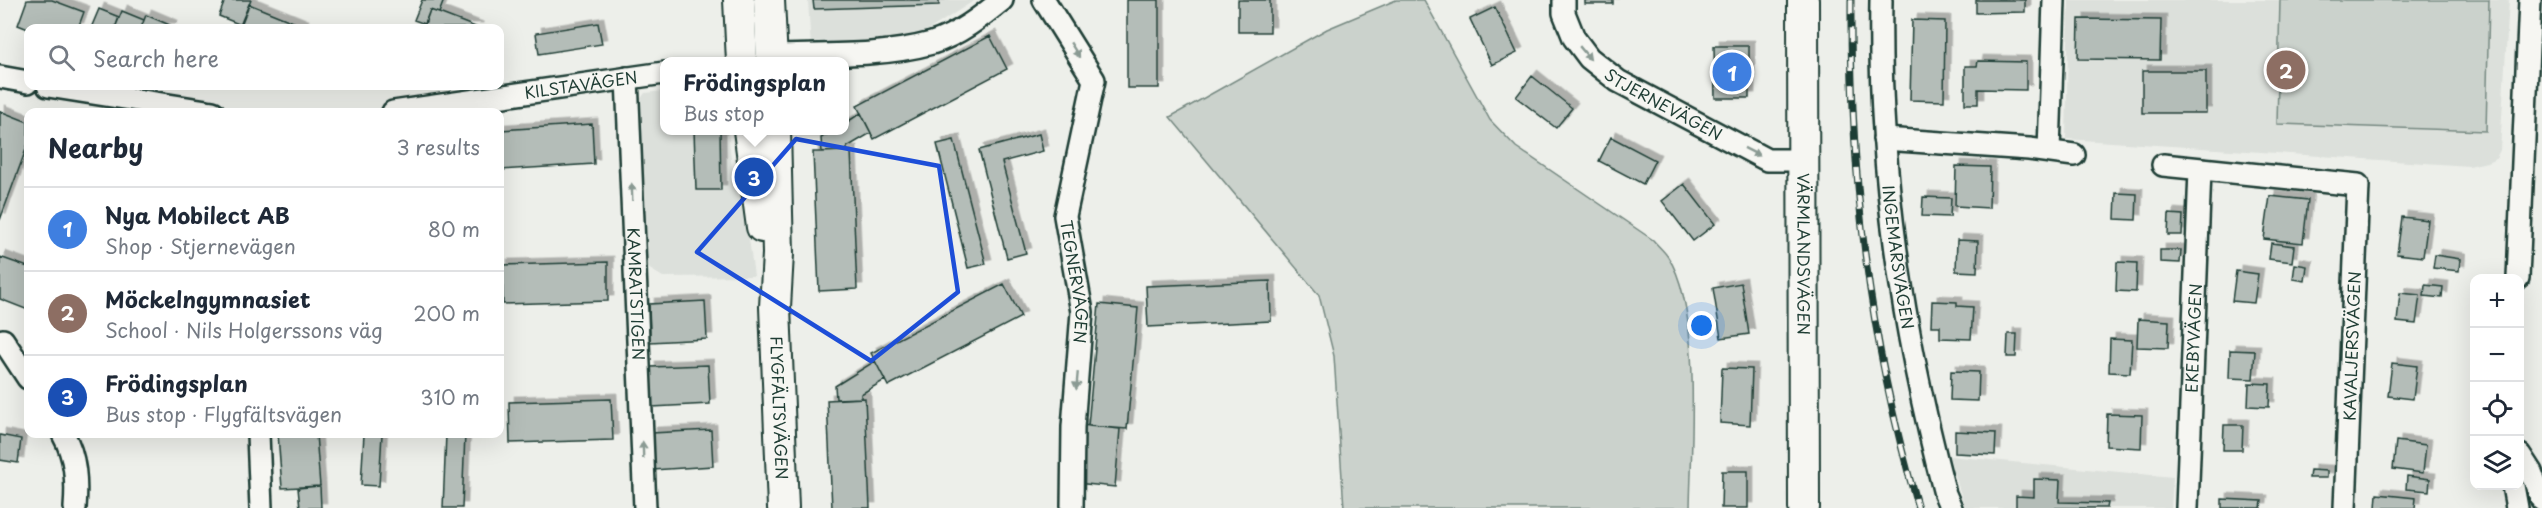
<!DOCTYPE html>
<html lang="en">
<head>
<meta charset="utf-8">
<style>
	body { margin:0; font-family:"Playpen Sans",sans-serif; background:#f2f2f3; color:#1f2937 }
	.controls { position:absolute; right:18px; bottom:18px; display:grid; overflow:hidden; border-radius:12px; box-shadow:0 6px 24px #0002 }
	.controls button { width:54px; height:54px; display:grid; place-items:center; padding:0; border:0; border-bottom:2px solid #e0e1e3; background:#fff; color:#1f2937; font:30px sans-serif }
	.you { position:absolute; left:1702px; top:326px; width:21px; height:21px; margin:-15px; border:4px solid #fff; border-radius:50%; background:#1a73e8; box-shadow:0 0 0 9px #1a73e833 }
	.badge { display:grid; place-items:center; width:39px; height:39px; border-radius:50%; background:#7c3aed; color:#fff; font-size:20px; font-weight:700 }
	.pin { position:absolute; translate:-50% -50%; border:3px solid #fff; box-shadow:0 2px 6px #0006 }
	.popup { position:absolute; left:660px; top:57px; width:189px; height:78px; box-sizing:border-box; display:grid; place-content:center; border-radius:12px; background:#fff; filter:drop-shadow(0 2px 4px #0005); font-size:20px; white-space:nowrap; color:#747a83 }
	.popup b { font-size:22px; color:#1f2937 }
	.popup::after { content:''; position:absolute; left:50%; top:100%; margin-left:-12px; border:12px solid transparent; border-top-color:#fff }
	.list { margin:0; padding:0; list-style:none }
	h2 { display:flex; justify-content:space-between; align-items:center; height:78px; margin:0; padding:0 24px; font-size:26px }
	h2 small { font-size:20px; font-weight:400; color:#747a83 }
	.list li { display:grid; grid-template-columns:39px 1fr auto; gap:18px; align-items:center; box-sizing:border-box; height:84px; padding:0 24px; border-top:2px solid #e0e1e3 }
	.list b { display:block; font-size:22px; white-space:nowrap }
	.list p { margin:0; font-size:20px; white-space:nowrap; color:#747a83 }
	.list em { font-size:20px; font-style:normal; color:#747a83 }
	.icon { flex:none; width:33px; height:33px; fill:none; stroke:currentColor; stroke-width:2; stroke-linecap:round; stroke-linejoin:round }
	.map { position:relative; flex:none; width:2542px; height:508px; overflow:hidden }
	.search { position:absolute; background:#fff; box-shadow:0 6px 24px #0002; left:24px; top:24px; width:480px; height:66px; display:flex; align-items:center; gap:15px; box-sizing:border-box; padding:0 21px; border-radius:12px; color:#747a83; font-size:22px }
	.panel { position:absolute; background:#fff; box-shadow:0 6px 24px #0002; left:24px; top:108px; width:480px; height:330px; border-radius:12px }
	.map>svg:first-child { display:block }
	.built { fill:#dce0db }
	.green { fill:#cbd2cc; stroke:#758880; stroke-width:1.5 }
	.building { fill:#b4bdb8; stroke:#1f3d34; stroke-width:1.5; filter:url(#shadow) }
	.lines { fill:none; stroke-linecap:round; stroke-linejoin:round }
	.street-casing { stroke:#1f3d34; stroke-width:26 }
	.secondary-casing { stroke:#1f3d34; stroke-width:34 }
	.street { stroke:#f6f6f2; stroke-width:21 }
	.secondary { stroke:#f6f6f2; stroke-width:30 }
	.rail-casing { stroke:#1f3d34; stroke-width:7 }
	.rail { stroke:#f6f6f2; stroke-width:4.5; stroke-dasharray:14; stroke-linecap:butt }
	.oneway { fill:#8a9a93 }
	.marked { fill:none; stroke:#1d4ed8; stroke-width:4.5; stroke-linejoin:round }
	.labels { text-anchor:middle; stroke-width:4.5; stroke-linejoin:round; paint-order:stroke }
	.street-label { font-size:16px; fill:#1f3d34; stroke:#f6f6f2 }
</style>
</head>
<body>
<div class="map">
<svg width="2542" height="508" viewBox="0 0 2542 508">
	<defs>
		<filter id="shadow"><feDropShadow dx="5.5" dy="-5.5" stdDeviation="0" flood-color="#0004"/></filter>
	</defs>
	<rect width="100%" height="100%" fill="#edefea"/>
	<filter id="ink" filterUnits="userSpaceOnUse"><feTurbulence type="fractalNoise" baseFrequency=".0167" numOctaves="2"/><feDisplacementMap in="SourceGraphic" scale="12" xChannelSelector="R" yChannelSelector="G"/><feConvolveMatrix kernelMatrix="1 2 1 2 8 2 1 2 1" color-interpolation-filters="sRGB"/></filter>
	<g filter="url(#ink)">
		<path class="built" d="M808 0H975L913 40 811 48Z
			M2069 0H2509L2500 150 2496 158 2487 162 2469 166 2066 139Z
			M664 91V130L728 131 734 187 744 201 754 276 663 277 643 265 638 103 645 93Z
			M1949 456 2173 477 2171 508H1965Z"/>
		<path class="green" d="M1396 0H1424L1490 120 1516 147 1653 240C1658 246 1664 251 1668 257 1702 307 1691 447 1690 508H1344L1334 356 1319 295 1170 117 1327 29Z
			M2280 0H2489L2486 131 2277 124Z"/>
		<path class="building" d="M27 0H52L84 12 78 28 28 29 18 25Z
			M225 0H251L241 25 219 16Z
			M422 0H444L439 13 430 10 425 24 414 20Z
			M813 0H939V5L814 9Z
			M1127 0H1159V88H1127Z
			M1238 0H1270V32H1238Z
			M1585 0H1613V4H1585Z
			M1976 0H2025V12L1976 13Z
			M249 4 303 26 302 28H239Z
			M1495 7 1517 53 1492 65 1470 19Z
			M99 9 119 17 115 28H91Z
			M430 10 439 13 478 28H423Z
			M122 11 144 20 141 28H115Z
			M146 15 172 26 171 28H141Z
			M2079 19 2161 20 2160 60 2078 59Z
			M1912 20 1945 21 1944 101 1910 100Z
			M598 23 602 44 539 54 536 33Z
			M990 36 1007 69 874 139 857 106Z
			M1714 46H1749V98H1715Z
			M1978 61 2026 62V90L1978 89V104H1965V66H1977Z
			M2142 71H2206V113H2142Z
			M1532 76 1572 108 1556 128 1516 97Z
			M0 111 28 122V144L0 220Z
			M861 113 871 133 847 147V151L822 152 821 138 834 130H844V124Z
			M592 124 594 164 500 170V130Z
			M694 130H720L721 190H696Z
			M1039 134 1043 151 1002 162 1026 253 1007 258 979 150Z
			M1611 137 1655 160 1643 184 1599 161Z
			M954 140 986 264 968 268 937 144Z
			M851 151 857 289 819 291 813 152Z
			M1956 166 1990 167 1989 208 1955 206Z
			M1684 184 1715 224 1693 241 1662 201Z
			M2116 193 2137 194 2136 220 2115 219Z
			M2270 196 2308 200 2303 243 2264 239Z
			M1923 197 1951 198 1950 217 1922 216Z
			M2169 214 2183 215 2182 235H2168Z
			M2402 217 2428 220 2423 257 2397 254Z
			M1957 240 1978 241 1977 272 1956 271Z
			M2271 243 2294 246 2292 262 2269 259Z
			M2160 250H2181L2180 263 2160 262Z
			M2435 255 2460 259 2459 271 2433 268Z
			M0 257 28 267V310L0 299Z
			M608 262V301L503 304 502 265Z
			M2117 262 2137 263 2136 292 2116 291Z
			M2295 264 2307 266 2305 281 2293 279Z
			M2236 271 2258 274 2254 303 2232 301Z
			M1270 281 1271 321 1148 327 1146 286Z
			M1741 283 1749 334 1721 338 1713 288Z
			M1004 284 1021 317 888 386 871 353Z
			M2425 285 2443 287 2442 298 2424 296Z
			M2400 293 2420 295 2416 324 2397 322Z
			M705 301 707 339 650 342 649 304Z
			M1932 301 1957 302V306L1973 307 1971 339 1940 338V326H1931Z
			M1099 304 1138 308 1127 429 1088 426Z
			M2138 319 2169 321 2168 348 2137 347Z
			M2008 334H2017L2016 357H2007Z
			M2110 339 2132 340 2130 373 2109 372Z
			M2230 350 2255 351 2253 379 2229 378Z
			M875 361 885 380 861 394V398L836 399 835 386Z
			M2392 363 2417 366 2413 399 2388 396Z
			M708 365 710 404 652 407 650 367Z
			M1722 368 1752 369 1750 425 1720 423Z
			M1951 371 1979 372 1978 401 1950 400Z
			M2249 383 2270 384 2269 407 2248 406Z
			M865 398 870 508H832L827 400Z
			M611 399 613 440 510 443 509 402Z
			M2107 414 2142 415 2141 448 2106 446Z
			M1081 425 1120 429 1115 487 1076 483Z
			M2224 425H2243L2242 450H2223Z
			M711 430 713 466 653 470 651 433Z
			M1955 431 1996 433 1995 455 1955 453Z
			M278 434H316L320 486 282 488Z
			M364 434H382L379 486 361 485Z
			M446 434H465L462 508H443Z
			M0 435 21 439 18 463 0 460Z
			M2396 441 2426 445 2423 473 2393 469Z
			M2310 470 2327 471V478H2309Z
			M1722 471H1748V508H1721Z
			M2407 476 2430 479 2429 491 2406 489Z
			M2034 479 2060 480 2059 502 2108 503 2107 508H2016V496L2034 497Z
			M320 486 321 508H300L298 488Z
			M2377 494 2416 498 2415 508H2376Z
			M2222 499 2262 501 2261 508H2222Z"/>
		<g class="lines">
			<g class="street-casing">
				<g id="street">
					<path id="s1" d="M1044 0 1094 80 1065 216 1082 312 1073 427 1072 508"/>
					<path id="s2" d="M1564 0V13L1574 38 1589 58 1618 81 1767 160H1802"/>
					<path id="s3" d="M1881 0C1878 170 1902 330 1945 494L1951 508"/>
					<path d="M772 56C824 54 881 57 932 43 958 35 981 17 1002 0"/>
					<path d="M0 77 28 82"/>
					<path id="s4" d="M627 78 645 508"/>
					<path d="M48 86 213 112"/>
					<path id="s5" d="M393 112 664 73"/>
					<path d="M1884 139 2029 149 2074 155"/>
					<path d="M2049 151 2054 0"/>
					<path d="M2163 165 2358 185 2345 508"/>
					<path d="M2518 278 2530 0"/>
					<path d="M3 340 28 378"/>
					<path d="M63 434C76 457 77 482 75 508"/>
					<path d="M258 434 261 508"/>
					<path d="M2520 455 2531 472 2542 500"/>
					<path d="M2513 486 2517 508"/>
					<path id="s6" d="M2187 508 2200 170"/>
				</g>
			</g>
			<g class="secondary-casing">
				<g id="secondary">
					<path d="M739 0 742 62"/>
					<path d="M769 0 772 62"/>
					<path id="s7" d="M1803 0 1804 508"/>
					<path d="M749 130 762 227"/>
					<path id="s8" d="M775 130 778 254 775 307 783 508"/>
				</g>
			</g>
			<use href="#street" class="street"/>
			<use href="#secondary" class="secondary"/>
			<g class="rail-casing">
				<path id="rail" d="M1851 0C1850 177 1868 337 1918 508"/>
			</g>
			<use href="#rail" class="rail"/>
		</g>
		<defs><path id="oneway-solid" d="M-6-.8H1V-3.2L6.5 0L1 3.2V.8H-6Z" transform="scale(1.5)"/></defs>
		<g class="oneway">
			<use href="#oneway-solid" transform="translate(1075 50) rotate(58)"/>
			<use href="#oneway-solid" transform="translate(1585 53) rotate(50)"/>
			<use href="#oneway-solid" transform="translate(1752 152) rotate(27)"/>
			<use href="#oneway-solid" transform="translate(632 192) rotate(-92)"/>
			<use href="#oneway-solid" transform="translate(1077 381) rotate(95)"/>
			<use href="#oneway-solid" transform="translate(643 450) rotate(-92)"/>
		</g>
	</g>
	<path class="marked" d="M796 139 939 166 958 292 871 361 697 252Z"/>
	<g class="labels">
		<g class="street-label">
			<text dy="6" stroke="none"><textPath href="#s5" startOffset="190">KILSTAVÄGEN</textPath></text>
			<text dy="6" stroke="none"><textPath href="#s2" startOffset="153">STJERNEVÄGEN</textPath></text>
			<text dy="6" stroke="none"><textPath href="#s7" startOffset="254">VÄRMLANDSVÄGEN</textPath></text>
			<text dy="6" stroke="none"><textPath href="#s3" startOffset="258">INGEMARSVÄGEN</textPath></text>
			<text dy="6" stroke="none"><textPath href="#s1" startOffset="300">TEGNÉRVÄGEN</textPath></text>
			<text dy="6" stroke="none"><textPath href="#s4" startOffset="216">KAMRATSTIGEN</textPath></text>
			<text dy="6" stroke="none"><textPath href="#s6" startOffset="170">EKEBYVÄGEN</textPath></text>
			<text transform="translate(2352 346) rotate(-88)" y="6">KAVALJERSVÄGEN</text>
			<text dy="6" stroke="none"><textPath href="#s8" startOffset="278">FLYGFÄLTSVÄGEN</textPath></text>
		</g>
	</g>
</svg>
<div class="controls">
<button>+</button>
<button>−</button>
<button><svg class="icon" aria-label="locate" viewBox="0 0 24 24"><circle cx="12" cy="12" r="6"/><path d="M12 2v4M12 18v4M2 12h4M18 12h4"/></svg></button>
<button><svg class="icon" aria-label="layers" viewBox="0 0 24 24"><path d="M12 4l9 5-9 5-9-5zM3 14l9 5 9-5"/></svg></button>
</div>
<div class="you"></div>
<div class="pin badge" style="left:1732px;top:72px;background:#3f7fe0">1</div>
<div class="pin badge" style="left:2286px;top:70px;background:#8d6e63">2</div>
<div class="pin badge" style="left:754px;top:177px;background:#1a4fb4">3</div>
<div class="popup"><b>Frödingsplan</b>Bus stop</div>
<div class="search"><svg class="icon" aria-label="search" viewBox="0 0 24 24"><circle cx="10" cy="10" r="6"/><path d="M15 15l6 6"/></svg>Search here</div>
<section class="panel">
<h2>Nearby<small>3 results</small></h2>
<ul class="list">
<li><span class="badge" style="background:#3f7fe0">1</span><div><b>Nya Mobilect AB</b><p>Shop · Stjernevägen</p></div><em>80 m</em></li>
<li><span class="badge" style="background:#8d6e63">2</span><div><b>Möckelngymnasiet</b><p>School · Nils Holgerssons väg</p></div><em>200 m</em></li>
<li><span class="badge" style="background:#1a4fb4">3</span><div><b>Frödingsplan</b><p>Bus stop · Flygfältsvägen</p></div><em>310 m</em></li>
</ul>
</section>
</div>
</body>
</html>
